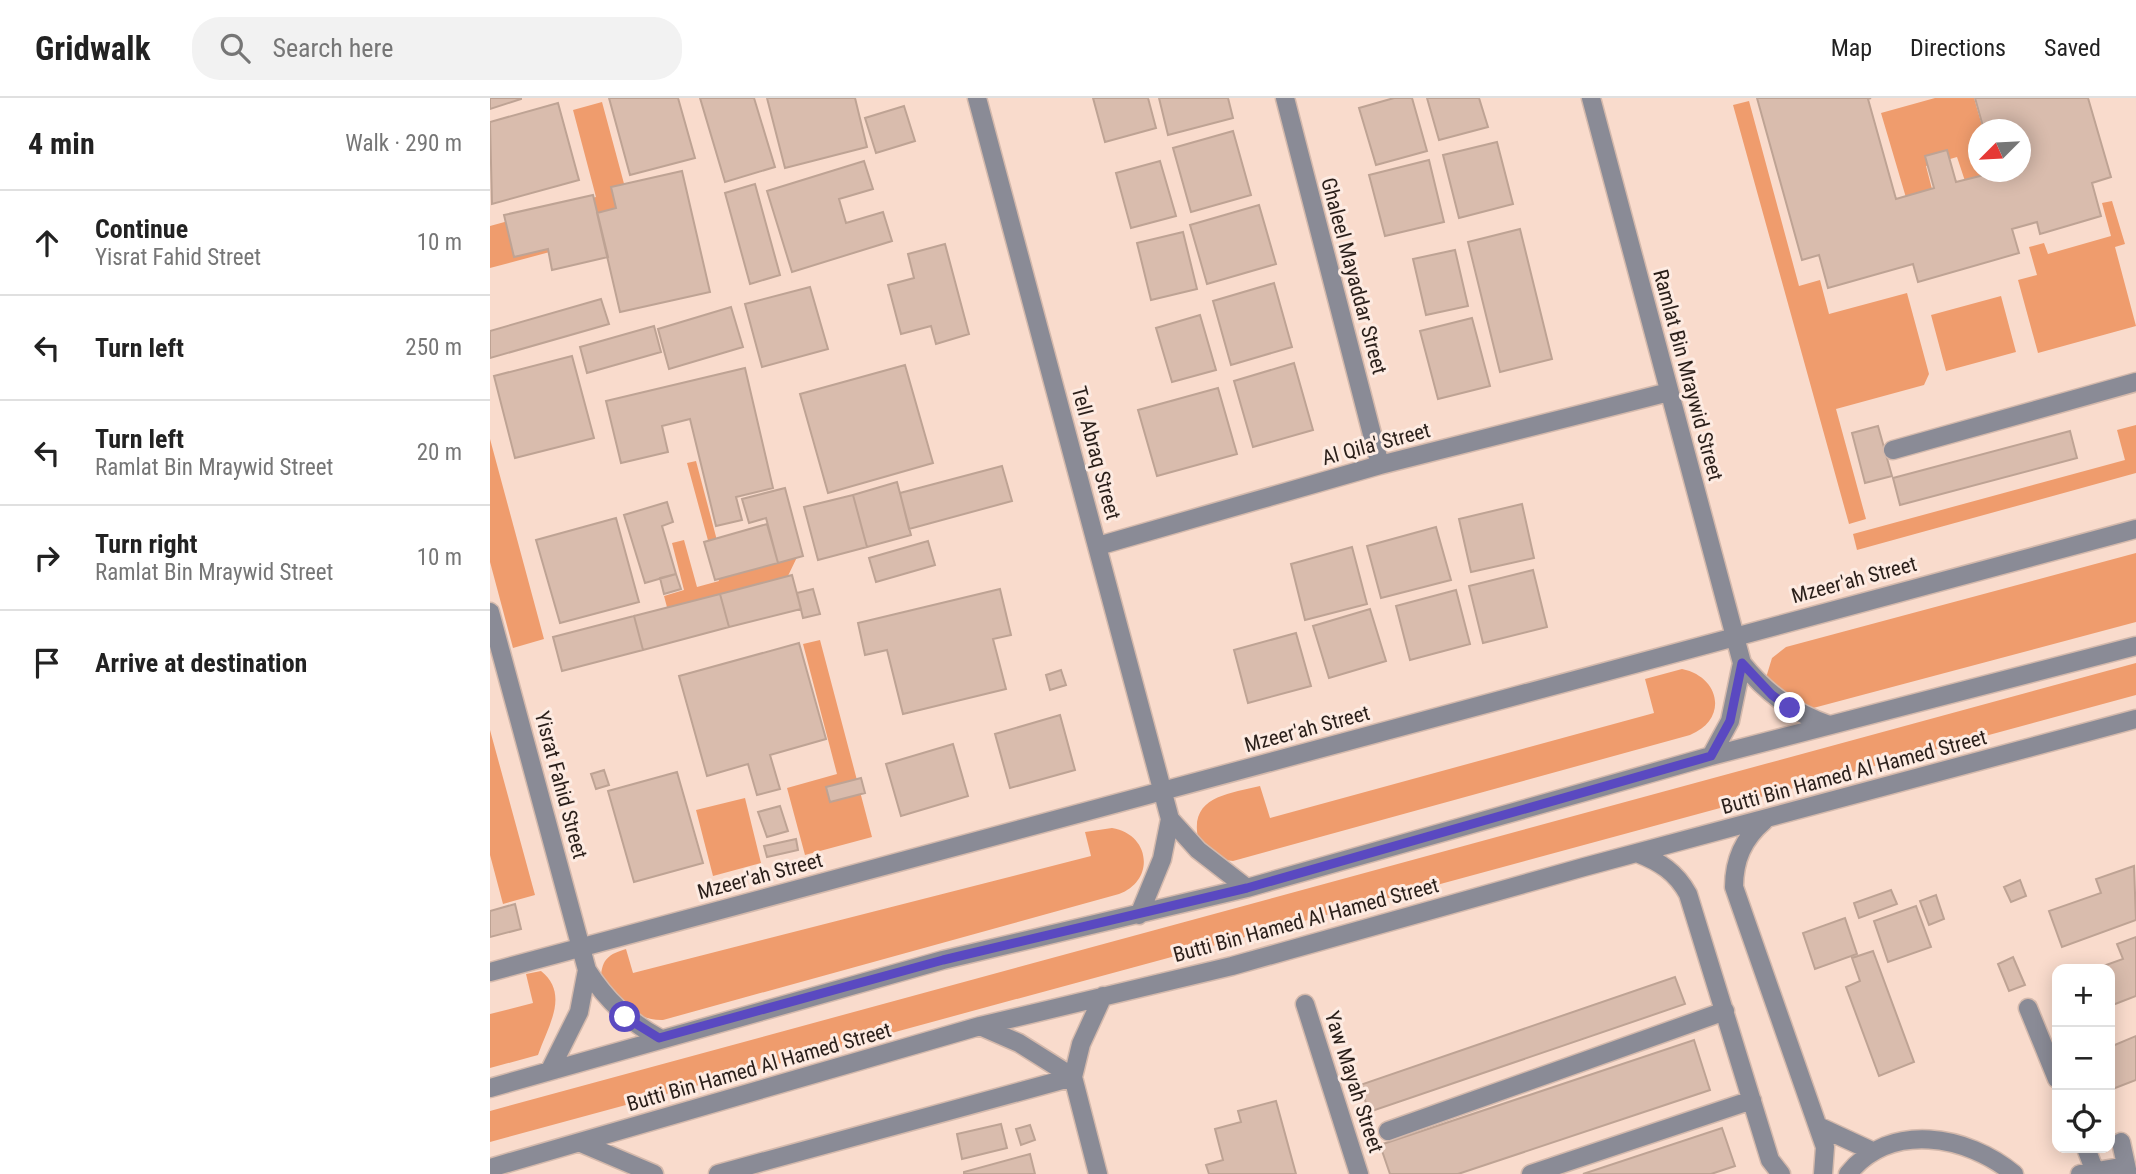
<!DOCTYPE html>
<html lang="en">
<head>
<meta charset="utf-8">
<style>
	body { margin:0; font-family:"Roboto Condensed",sans-serif; background:#f2f2f2; color:#222 }
	.controls { position:absolute; right:21px; bottom:21px; display:grid; overflow:hidden; border-radius:14px; box-shadow:0 4px 18px #0003 }
	.controls button { width:63px; height:63px; display:grid; place-items:center; padding:0; border:0; border-bottom:2px solid #e0e0e0; background:#fff; color:#222; font:35px sans-serif }
	.compass { position:absolute; left:1478px; top:21px; width:63px; height:63px; border-radius:50%; background:#fff; box-shadow:0 4px 18px #0003; rotate:246deg }
	.stop { position:absolute; width:21px; height:21px; margin:-16px; border:5px solid #5a49c1; border-radius:50%; background:#fff }
	.stop.end { background:#5a49c1; border-color:#fff; box-shadow:0 2px 7px #0008 }
	.list { margin:0; padding:0; list-style:none }
	h2 { display:flex; justify-content:space-between; align-items:center; height:91px; margin:0; padding:0 28px; font-size:30px }
	h2 small { font-size:23px; font-weight:400; color:#767676 }
	.list li { display:grid; grid-template-columns:46px 1fr auto; gap:21px; align-items:center; box-sizing:border-box; height:105px; padding:0 28px; border-top:2px solid #e0e0e0 }
	.list b { display:block; font-size:26px; white-space:nowrap }
	.list p { margin:0; font-size:23px; white-space:nowrap; color:#767676 }
	.list em { font-size:23px; font-style:normal; color:#767676 }
	.icon { flex:none; width:38px; height:38px; fill:none; stroke:currentColor; stroke-width:2; stroke-linecap:round; stroke-linejoin:round }
	.map { position:relative; flex:none; width:1646px; height:1076px; overflow:hidden }
	header { display:flex; align-items:center; gap:42px; box-sizing:border-box; height:98px; padding:0 35px; background:#fff; border-bottom:2px solid #e0e0e0 }
	header strong { font-size:33px }
	nav { display:flex; gap:38px; margin-inline-start:auto; font-size:24px }
	.search { width:490px; height:63px; background:#f2f2f2; display:flex; align-items:center; gap:18px; box-sizing:border-box; padding:0 24px; border-radius:28px; color:#767676; font-size:26px }
	main { display:flex }
	aside { flex:1; background:#fff }
	.map>svg:first-child { display:block }
	.green { fill:#ef9c6d }
	.building { fill:#d9bcad; stroke:#bea394; stroke-width:2 }
	.lines { fill:none; stroke-linecap:round; stroke-linejoin:round }
	.minor-casing { stroke:#d4b9ac; stroke-width:21 }
	.minor { stroke:#8a8b96; stroke-width:18 }
	.route { stroke:#5a49c1; stroke-width:9 }
	.labels { text-anchor:middle; stroke-width:6; stroke-linejoin:round; paint-order:stroke }
	.street-label { font-size:21px; fill:#2a1f1a; stroke:#fdebe2 }
</style>
</head>
<body>
<header>
<strong>Gridwalk</strong>
<div class="search"><svg class="icon" aria-label="search" viewBox="0 0 24 24"><circle cx="10" cy="10" r="6"/><path d="M15 15l6 6"/></svg>Search here</div>
<nav><a>Map</a><a>Directions</a><a>Saved</a></nav>
</header>
<main>
<aside>
<h2>4 min<small>Walk · 290 m</small></h2>
<ul class="list">
<li><svg class="icon" aria-label="ahead" viewBox="0 0 24 24"><path d="M12 20V5M6 11l6-6 6 6"/></svg><div><b>Continue</b><p>Yisrat Fahid Street</p></div><em>10 m</em></li>
<li><svg class="icon" aria-label="left" viewBox="0 0 24 24"><path d="M17 20v-9H6M10 6l-5 5 5 5"/></svg><div><b>Turn left</b></div><em>250 m</em></li>
<li><svg class="icon" aria-label="left" viewBox="0 0 24 24"><path d="M17 20v-9H6M10 6l-5 5 5 5"/></svg><div><b>Turn left</b><p>Ramlat Bin Mraywid Street</p></div><em>20 m</em></li>
<li><svg class="icon" aria-label="right" viewBox="0 0 24 24"><path d="M7 20v-9h11M14 6l5 5-5 5"/></svg><div><b>Turn right</b><p>Ramlat Bin Mraywid Street</p></div><em>10 m</em></li>
<li><svg class="icon" aria-label="arrive" viewBox="0 0 24 24"><path d="M6 21V4h12l-3 4 3 4H6"/></svg><div><b>Arrive at destination</b></div></li>
</ul>
</aside>
<div class="map">
<svg width="1646" height="1076" viewBox="0 0 1646 1076">
	<rect width="100%" height="100%" fill="#f9dbcc"/>
	<path class="green" d="M1445 0H1484L1493 31 1489 32V74H1505L1507 81 1477 89 1467 59 1436 68 1443 95 1417 103 1391 15Z
		M1259 3 1309 188 1330 182 1339 216 1417 195 1439 276 1434 287 1346 311 1376 421 1359 426 1243 7Z
		M112 4 136 93 132 123 112 140 0 170V128L106 99 83 12Z
		M1622 103 1635 146 1625 149 1646 228 1548 255 1528 182 1547 177 1539 149 1554 145 1558 156 1621 138 1612 105Z
		M1511 198 1526 254 1456 273 1441 217Z
		M1646 327V375L1367 452 1363 436 1635 362 1627 332Z
		M0 341 54 541 23 550 0 464Z
		M206 363 229 450 268 440 298 413 310 453 296 482 178 513 174 498 194 492 182 445 194 442 207 489 229 483 197 365Z
		M1646 455V524L1312 613 1275 583 1282 560 1296 549Z
		M330 542 382 739 315 757 297 690 347 676 313 546Z
		M1646 565V597L0 1044V1013Z
		M1192 571C1231 579 1238 622 1200 637L743 763 726 761 709 744C697 699 737 696 770 688L780 720 1164 615 1155 581Z
		M0 632 45 797 13 806 0 757Z
		M255 700 271 765 223 778 206 712Z
		M622 730C660 736 666 782 629 796L173 922C144 923 126 899 111 879 112 861 119 856 136 851L143 875 601 758 595 734Z
		M51 873C80 896 58 928 48 957L0 970V916L43 905 36 876Z"/>
	<path class="building" d="M0 0H31V1L0 11Z
		M119 0H188L205 60 140 77Z
		M210 0H264L285 69 235 84Z
		M277 0H365L377 49 295 70Z
		M603 0H658L666 30 615 44Z
		M669 0H738L743 20 678 37Z
		M904 0H922L937 53 886 67 869 10Z
		M937 0H989L998 29 949 42Z
		M1267 0H1381L1378 1 1406 101 1444 90 1435 58 1457 52 1466 84 1506 74H1531V32H1494L1485 0H1598L1621 79 1602 85 1611 118 1550 136 1547 124 1522 131 1529 155 1428 184 1423 166 1338 190 1329 157 1312 162Z
		M68 5 89 82 2 106 0 24Z
		M414 8 425 43 386 55 375 20Z
		M743 33 761 97 701 114 683 50Z
		M1007 44 1023 106 969 120 953 57Z
		M939 62 954 124 895 138 879 77Z
		M374 63 383 91 349 101 356 125 393 114 402 143 302 174 277 93Z
		M670 63 686 118 641 130 626 75Z
		M192 73 220 194 130 214 107 115 126 110 121 89Z
		M265 86 290 177 260 186 235 95Z
		M103 97 118 159 62 172 58 151 24 159 14 117Z
		M769 107 786 166 717 186 700 127Z
		M1030 131 1062 261 1010 274 978 144Z
		M693 134 707 191 661 202 647 145Z
		M455 146 479 236 446 246 441 228 411 236 398 187 424 180 418 156Z
		M965 152 978 208 936 217 923 161Z
		M784 185 802 249 741 267 723 203Z
		M320 189 338 251 272 269 255 206Z
		M111 201 119 226 0 260V233Z
		M241 209 253 249 179 271 168 231Z
		M710 217 726 272 682 284 666 230Z
		M982 220 1000 288 948 301 930 233Z
		M164 228 171 254 97 275 90 249Z
		M82 258 104 340 25 360 4 278Z
		M804 265 823 332 763 349 744 283Z
		M415 267 443 365 338 395 310 296Z
		M255 270 283 390 246 399 252 422 226 428 200 321 172 328 178 354 131 365 116 303Z
		M728 290 747 356 667 378 648 312Z
		M1388 328 1402 378 1375 385 1362 335Z
		M1580 333 1587 360 1410 407 1403 380Z
		M512 368 522 403 419 431 410 395Z
		M407 384 421 437 377 449 363 397Z
		M295 390 313 458 288 465 276 420 259 425 252 401Z
		M363 397 377 449 328 462 314 409Z
		M177 404 183 424 172 428 186 476 155 485 134 417Z
		M1032 406 1044 460 981 474 969 421Z
		M126 420 149 504 70 525 46 442Z
		M277 426 288 465 225 482 214 444Z
		M946 429 961 482 891 500 877 448Z
		M438 443 445 467 386 484 379 460Z
		M862 449 877 506 815 522 801 466Z
		M1043 472 1057 529 993 545 979 488Z
		M186 476 191 491 174 496 170 480Z
		M302 477 311 511 239 529 230 496Z
		M323 491 330 516 313 520 307 495Z
		M510 491 521 537 503 541 516 591 413 616 397 552 375 557 368 525Z
		M966 492 980 546 920 562 906 508Z
		M230 496 239 529 153 552 144 518Z
		M880 511 896 563 839 580 823 528Z
		M144 518 153 552 72 573 63 539Z
		M806 535 821 588 758 605 744 552Z
		M309 545 336 641 280 657 290 691 267 697 258 666 217 678 189 578Z
		M571 572 576 587 560 592 556 577Z
		M570 617 585 672 520 690 505 636Z
		M463 646 478 698 411 718 396 666Z
		M114 672 119 687 106 691 101 676Z
		M187 674 213 765 144 784 118 693Z
		M371 680 375 695 340 704 336 689Z
		M290 708 298 733 277 739 268 714Z
		M306 741 308 752 277 759 274 748Z
		M1644 768 1646 822 1572 849 1559 813 1611 795 1606 781Z
		M1530 782 1536 798 1521 804 1514 789Z
		M1401 792 1407 806 1369 820 1364 805Z
		M1446 797 1454 821 1439 827 1430 803Z
		M25 806 31 831 0 839V813Z
		M1426 808 1441 849 1398 864 1384 823Z
		M1355 820 1367 856 1325 871 1313 835Z
		M1646 839V898L1620 908V871H1605L1633 861 1627 846Z
		M1383 853 1424 964 1389 978 1356 889 1370 883 1362 860Z
		M1523 859 1535 887 1519 893 1508 866Z
		M1185 879 1195 906 879 1014 870 987Z
		M1646 938V982L1620 992V949Z
		M1204 942 1220 992 968 1076H900L890 1047Z
		M786 1003 806 1076H719L716 1067 733 1062 725 1031 751 1024 748 1013Z
		M511 1026 517 1050 472 1061 467 1036Z
		M540 1027 545 1042 531 1047 526 1031Z
		M1232 1030 1245 1068 1221 1076H1093Z
		M540 1056 545 1076H474V1074Z"/>
	<g class="lines">
		<g class="minor-casing">
			<path id="minor" d="M487 0 680 721 672 761 649 817
				M795 0 890 367
				M1101 0 1252 565 1240 623 1221 658
				M1403 352 1646 284
				M608 448 890 367 1179 294
				M0 514 97 872C116 902 138 923 169 940
				M1252 565C1276 595 1302 614 1339 627
				M680 721 708 752 757 790
				M1274 723C1253 741 1244 762 1244 789L1335 1049 1333 1076
				M1147 755C1170 764 1186 774 1198 796L1280 1062 1291 1076
				M0 874 1646 431
				M815 906 869 1076
				M1538 910 1567 981
				M490 928 529 945 583 979
				M60 972 89 914 97 872
				M0 990 453 862 757 790 1221 658 1646 548
				M1328 1028 1382 1053
				M898 1033 1235 913
				M1631 1044 1638 1076
				M91 1045 164 1076
				M1596 1050 1605 1074
				M0 1070 490 928 742 868 1094 769 1646 621
				M228 1076 583 979
				M608 1076 583 979 591 946 613 898
				M1041 1076 1262 1002
				M1358 1076C1400 1023 1477 1037 1524 1076
				M1590 1076 1636 1068"/>
		</g>
		<use href="#minor" class="minor"/>
	</g>
	<g class="lines">
		<path class="route" d="M135 919 169 940 453 862 757 790 1221 658 1240 623 1252 565 1282 597 1300 610"/>
	</g>
	<g class="labels">
		<g class="street-label">
			<text transform="translate(864 178) rotate(75)" y="7">Ghaleel Mayaddar Street</text>
			<text transform="translate(1198 277) rotate(75)" y="7">Ramlat Bin Mraywid Street</text>
			<text transform="translate(886 346) rotate(-15)" y="7">Al Qila' Street</text>
			<text transform="translate(606 355) rotate(75)" y="7">Tell Abraq Street</text>
			<text transform="translate(1364 482) rotate(-15)" y="7">Mzeer'ah Street</text>
			<text transform="translate(817 631) rotate(-15)" y="7">Mzeer'ah Street</text>
			<text transform="translate(1364 674) rotate(-15)" y="7">Butti Bin Hamed Al Hamed Street</text>
			<text transform="translate(71 687) rotate(75)" y="7">Yisrat Fahid Street</text>
			<text transform="translate(270 778) rotate(-15)" y="7">Mzeer'ah Street</text>
			<text transform="translate(816 822) rotate(-15)" y="7">Butti Bin Hamed Al Hamed Street</text>
			<text transform="translate(269 969) rotate(-16)" y="7">Butti Bin Hamed Al Hamed Street</text>
			<text transform="translate(864 984) rotate(72)" y="7">Yaw Mayah Street</text>
		</g>
	</g>
</svg>
<div class="controls">
<button>+</button>
<button>−</button>
<button><svg class="icon" aria-label="locate" viewBox="0 0 24 24"><circle cx="12" cy="12" r="6"/><path d="M12 2v4M12 18v4M2 12h4M18 12h4"/></svg></button>
</div>
<svg class="compass" viewBox="-18 -18 36 36"><path d="M0-13l5 13h-10z" fill="#e53935"/><path d="M0 13l5-13h-10z" fill="#767676"/></svg>
<div class="stop" style="left:135px;top:919px"></div>
<div class="stop end" style="left:1300px;top:610px"></div>
</div>
</main>
</body>
</html>
